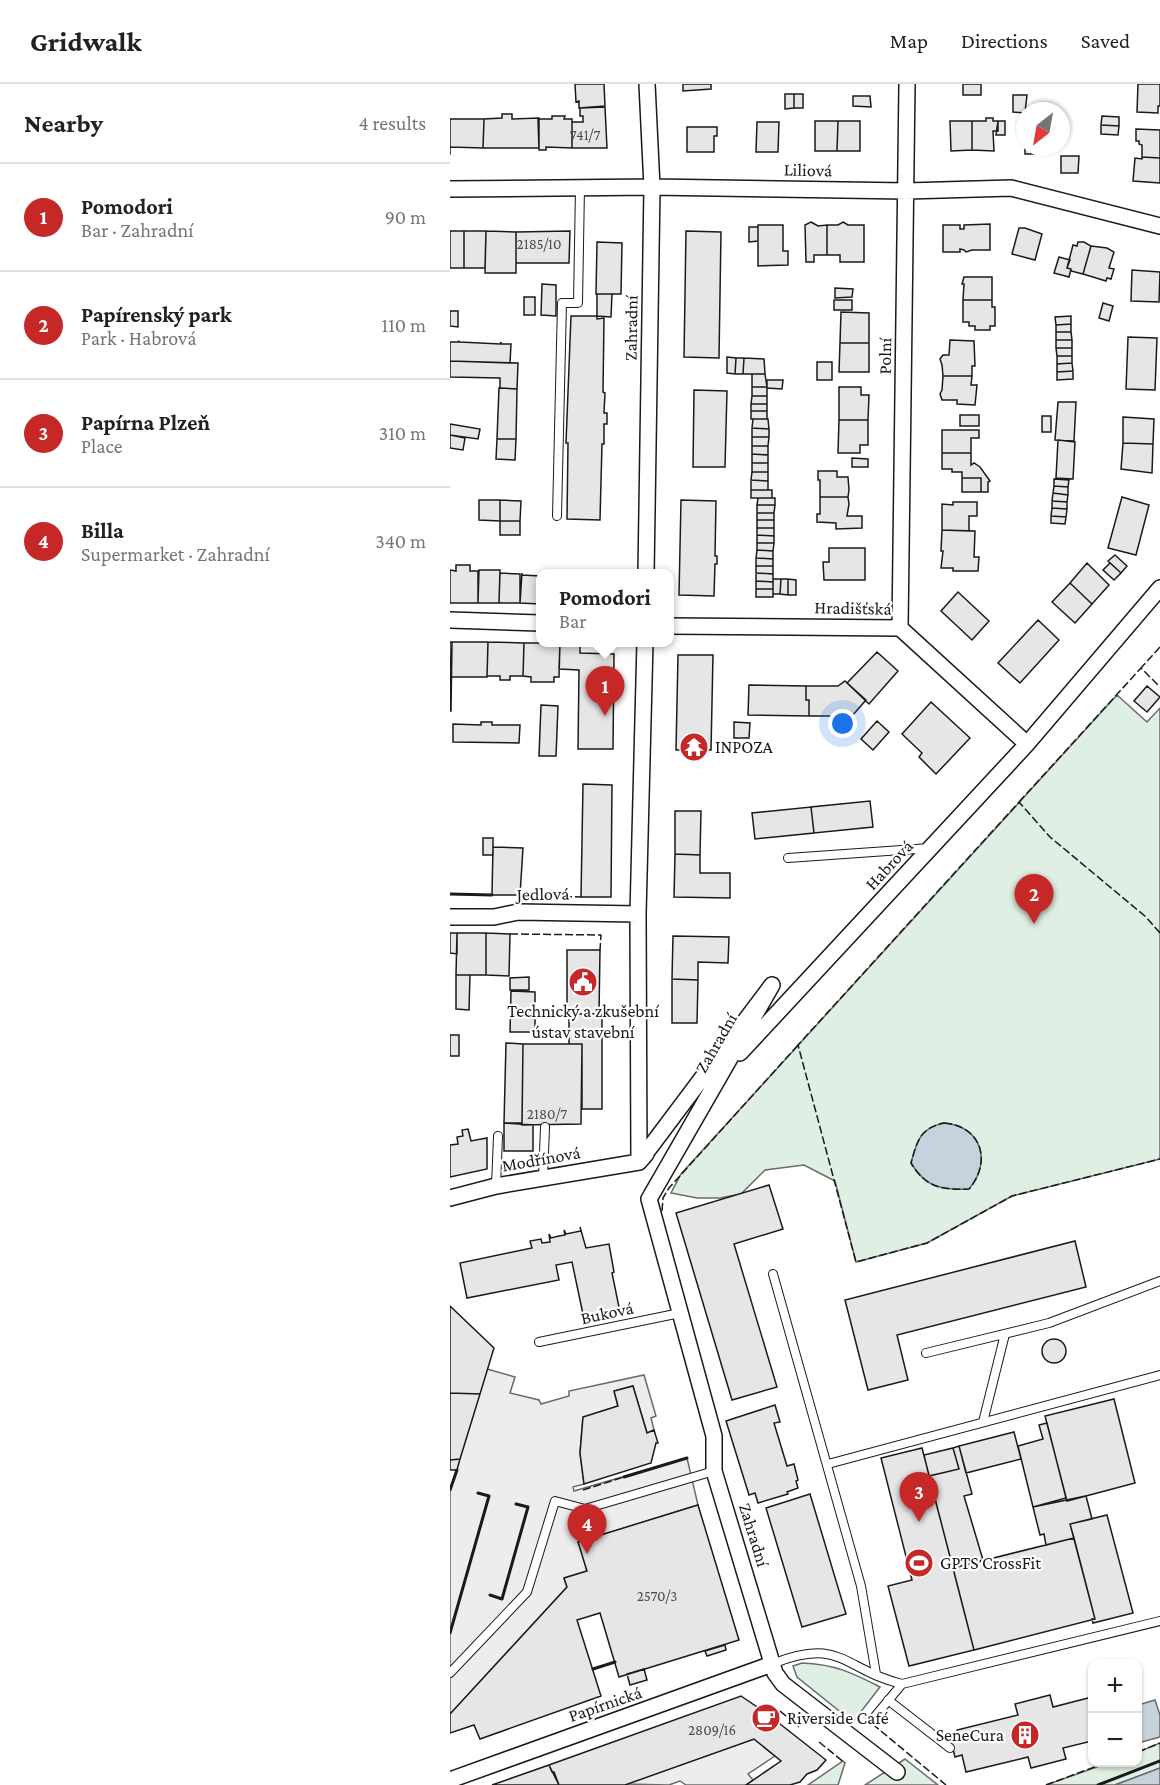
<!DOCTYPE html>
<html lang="en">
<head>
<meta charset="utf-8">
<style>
	body { margin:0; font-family:"Crimson Pro",serif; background:#f2f2f2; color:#202124 }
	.controls { position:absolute; right:18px; bottom:18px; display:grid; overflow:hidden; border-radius:12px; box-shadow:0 2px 4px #0004 }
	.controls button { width:54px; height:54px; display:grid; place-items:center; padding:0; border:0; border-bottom:2px solid #e0e0e0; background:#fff; color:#202124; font:30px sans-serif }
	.compass { position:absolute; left:566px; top:18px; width:54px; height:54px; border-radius:50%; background:#fff; box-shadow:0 2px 4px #0004; rotate:211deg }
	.you { position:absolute; left:393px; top:640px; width:21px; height:21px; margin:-15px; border:4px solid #fff; border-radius:50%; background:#1a73e8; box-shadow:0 0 0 9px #1a73e833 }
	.badge { display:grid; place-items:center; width:39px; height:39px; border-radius:50%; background:#c62828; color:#fff; font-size:20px; font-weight:700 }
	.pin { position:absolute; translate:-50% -50px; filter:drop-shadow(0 2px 3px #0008) }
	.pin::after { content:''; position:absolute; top:32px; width:21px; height:18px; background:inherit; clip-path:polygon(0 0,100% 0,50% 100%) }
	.popup { position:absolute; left:86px; top:485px; width:138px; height:78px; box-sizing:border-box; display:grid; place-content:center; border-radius:12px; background:#fff; filter:drop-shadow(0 2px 4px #0005); font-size:20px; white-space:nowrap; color:#757577 }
	.popup b { font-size:22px; color:#202124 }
	.popup::after { content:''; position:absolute; left:50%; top:100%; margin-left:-12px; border:12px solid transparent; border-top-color:#fff }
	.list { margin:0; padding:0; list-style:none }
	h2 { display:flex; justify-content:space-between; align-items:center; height:78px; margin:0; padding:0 24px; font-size:26px }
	h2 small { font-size:20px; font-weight:400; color:#757577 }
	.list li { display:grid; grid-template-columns:39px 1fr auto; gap:18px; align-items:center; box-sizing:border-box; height:108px; padding:0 24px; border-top:2px solid #e0e0e0 }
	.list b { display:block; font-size:22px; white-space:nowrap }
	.list p { margin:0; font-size:20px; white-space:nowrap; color:#757577 }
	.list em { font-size:20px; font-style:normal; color:#757577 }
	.map { position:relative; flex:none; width:710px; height:1701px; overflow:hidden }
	header { display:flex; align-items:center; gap:36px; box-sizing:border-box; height:84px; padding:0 30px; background:#fff; border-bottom:2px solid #e0e0e0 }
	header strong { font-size:28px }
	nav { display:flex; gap:33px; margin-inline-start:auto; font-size:21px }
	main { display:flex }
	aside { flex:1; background:#fff }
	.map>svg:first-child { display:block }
	.green { fill:#e0efe3; stroke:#6a6a6a; stroke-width:1.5 }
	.parking { fill:#ededed; stroke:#6a6a6a; stroke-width:1.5 }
	.water { fill:#c6d2dc; stroke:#6a6a6a; stroke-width:1.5 }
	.building { fill:#e6e6e6; stroke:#1a1a1a; stroke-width:1.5 }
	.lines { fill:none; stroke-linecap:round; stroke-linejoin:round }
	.service-casing { stroke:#1a1a1a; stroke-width:10 }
	.minor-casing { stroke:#1a1a1a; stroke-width:18 }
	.service { stroke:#fff; stroke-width:8 }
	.minor { stroke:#fff; stroke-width:15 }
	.fence { stroke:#1a1a1a; stroke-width:1.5; stroke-dasharray:8 3; stroke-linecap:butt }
	.wall { stroke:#1a1a1a; stroke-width:3 }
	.labels { text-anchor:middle; stroke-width:4.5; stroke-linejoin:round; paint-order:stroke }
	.number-label { font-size:15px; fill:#4d4d4d }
	.street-label { font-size:18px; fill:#1a1a1a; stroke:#fff }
	.poi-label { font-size:18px; fill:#1a1a1a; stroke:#fff; text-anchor:start }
</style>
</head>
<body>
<header>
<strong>Gridwalk</strong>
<nav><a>Map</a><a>Directions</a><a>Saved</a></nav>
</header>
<main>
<aside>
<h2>Nearby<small>4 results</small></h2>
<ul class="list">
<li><span class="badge">1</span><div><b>Pomodori</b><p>Bar · Zahradní</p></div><em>90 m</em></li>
<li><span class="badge">2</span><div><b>Papírenský park</b><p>Park · Habrová</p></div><em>110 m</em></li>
<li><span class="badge">3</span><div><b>Papírna Plzeň</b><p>Place</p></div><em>310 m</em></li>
<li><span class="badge">4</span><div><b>Billa</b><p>Supermarket · Zahradní</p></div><em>340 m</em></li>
</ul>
</aside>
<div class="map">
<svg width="710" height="1701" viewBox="0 0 710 1701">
	<rect width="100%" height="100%" fill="#fff"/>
	<path class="green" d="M667 611 697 638 710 624V1075L562 1112 477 1159 406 1178 385 1097 354 1081 315 1086 291 1110 270 1114H247L221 1109 231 1090Z
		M352 1579C384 1580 403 1589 430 1603L403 1638 347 1593 343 1582Z
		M710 1659V1684L665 1701H596L658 1679 688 1678V1668Z
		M455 1675 488 1701H415Z
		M393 1677 395 1679 388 1701H358Z"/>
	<path class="parking" d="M37 1285 65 1293 60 1309 89 1316 91 1320 119 1312V1307L194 1291 206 1332 201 1334 204 1346 197 1349 183 1302 164 1307 168 1322 133 1333 130 1369 134 1400 123 1403 124 1407 237 1374 248 1421 129 1458 137 1487 114 1494 117 1503 0 1630V1406Z
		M304 1655 325 1672 298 1690 303 1696 296 1701H236L230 1697 219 1701 175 1700Z"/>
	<path class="water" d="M494 1039C532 1042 542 1078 519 1105 492 1106 476 1104 461 1079 467 1057 470 1044 494 1039Z
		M705 1616 710 1631V1653L688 1659V1621Z
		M710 1684V1701H665Z"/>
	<path class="building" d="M125 0H154L155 22 129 24V17L126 18Z
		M233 0H261V5L233 7Z
		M513 0H531V11H513Z
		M688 0H710V22H708V29L687 28Z
		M335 10H344V24L335 25Z
		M344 10H353V24H344Z
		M563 11H577L575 29 563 28Z
		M403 12H420L421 23 403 22Z
		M155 23 157 64H122V38H133V32H130V24Z
		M52 30H62V35L89 34V64H33L34 35 52 34Z
		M102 32H115L114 35H122V64L96 63V66H89L88 35H102Z
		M652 32 669 33V42L651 41Z
		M536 34H543V37H548V47H543L544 67 522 66V37H536Z
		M0 35H34L33 64 0 63V71Z
		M365 37H388L387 67H365Z
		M388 37H410V67H387Z
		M500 37H522V66L501 67Z
		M548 37H555V51H546Z
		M307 38H329L328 68H306Z
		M651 41 669 42 668 51 651 50Z
		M237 43H267V52H264V68H237Z
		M686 45 710 46V74L692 73V61L689 60V57H686Z
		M575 63H597V70H575Z
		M611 72H629L628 89H611Z
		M692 73 710 74V99L683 97 685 74 692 75Z
		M361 138 368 142 377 141V171H364V178H356L355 141Z
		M393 138 398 141H414V178H390V171H377V141H388Z
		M540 140V166H522L516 168 514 166 510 165V168H493V141H510V145H514V141Z
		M308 141H333V167H338V181L308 182Z
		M299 143H308V157L299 158Z
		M569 144H575L592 150 585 176 562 170Z
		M0 147H14V184H0Z
		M14 147H36L35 184H14Z
		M36 147 66 148V189H35Z
		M120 147 119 179H66V148Z
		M236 147 271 148 269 274 234 273Z
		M147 158 172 159 171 210H146Z
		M628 158H634L641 162 633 190 621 187V185L617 184 623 161 627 162Z
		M641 162 657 164 664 168 659 184 664 185 661 195 657 194 656 197 633 190Z
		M609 173 620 176 617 184 621 185 619 193 604 189Z
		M682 186 710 188 709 218 681 217Z
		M514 193H542V216H513L514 200H512Z
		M92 200 106 201V232L91 231Z
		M385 204 403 205 402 213 385 214Z
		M147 210H162L161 233 147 232Z
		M74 213H85V231H74Z
		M384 216H402V226H384Z
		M513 216H542V223H545V242H540V246H525V242H519V238H513Z
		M653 219 663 222 659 237 649 234Z
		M0 227H8V243L0 242Z
		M391 228 419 229V259H390Z
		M121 232H147V235L154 234 153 308 155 309 154 329H157V340H154V360H152L150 436 117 435 118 359H116Z
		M621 232V240L606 241 605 233Z
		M621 240V248H606V241Z
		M606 248H621L622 256H606Z
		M678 253 707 254 705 306 676 305Z
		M500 256 524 257 525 282H522V292H493L492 281 490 275 493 271H499Z
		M606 256H622V264H606Z
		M8 257 10 258 50 260 51 258V260H61L60 279 0 277V258H9Z
		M390 259H419V288H389Z
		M606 264H622V272H607Z
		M607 272H622V279L607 280Z
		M277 273 286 274 285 290 277 289Z
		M286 274H294L293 290H285Z
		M294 274 314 275 315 290H293Z
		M0 277 68 279 67 305 50 304V294L0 293Z
		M367 278H382V296H367Z
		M622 279 623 287 607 288V280Z
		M623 287V295L607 296V288Z
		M302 290H315L317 303H302Z
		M493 292H522L521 301H527L525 321 507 320V316H492L490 310 492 306Z
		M317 296H333L332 305 317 304Z
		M302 303H317V312H302Z
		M389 303H411V311H419L418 336H389Z
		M49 304 67 305 66 355H47Z
		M244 306 277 307 275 383H243Z
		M302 312H317V320H301Z
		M608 318H626L624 357 605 356Z
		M301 320H317V327H301Z
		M301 327H317V335H301Z
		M510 331H529V342H510Z
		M592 332H601V348H592Z
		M673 333 704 335 703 360 673 359Z
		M303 335H318L319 345 302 344Z
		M389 336H418V361H410V369H388Z
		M0 340 30 345 28 355 0 351Z
		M302 344 319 345V353H302Z
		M492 346H529V354H521V369H492Z
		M0 351 15 354 13 366 0 364Z
		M302 353H319L318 362H302Z
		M47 355H66L65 376 46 375Z
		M608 356 625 358 623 395 606 394Z
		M673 359 703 360 702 389 671 385Z
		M302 362H318V371L302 370Z
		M492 369H521V381L524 379 530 383 540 397 538 398V408H531V394H512V388H502V385H492Z
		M302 370 318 371V379H302Z
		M402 374 418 375V383H402Z
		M302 379H318V388H302Z
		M368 387H387V393H398L399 406 398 413H370V396H368Z
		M302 388H318V397L301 396Z
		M512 394H531V408H512Z
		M604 395 619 396 618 403 604 402Z
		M301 396 318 397V406H301Z
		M604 402 618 403V411L603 409Z
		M301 406H322V414H301Z
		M603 409 618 411 617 418 602 417Z
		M370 413H398L399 420 397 432H412V444L386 445V439L367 438V430H370Z
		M672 413 699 421 686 471 658 464Z
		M308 414H325V421H307Z
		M29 416H50V437L29 436Z
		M50 416 71 417 70 437H50Z
		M231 416 266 417 265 472H267V480H265L264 512 229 511Z
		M602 417 617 418V425L602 424Z
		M503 418H527V432H519V447L492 446V420L503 421Z
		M307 421H325L324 429H307Z
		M602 424 617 425 616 433 601 432Z
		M307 429H324V436H307Z
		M601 432 616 433 615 440 601 439Z
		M307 436H324V444H307Z
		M50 437H70V451H50Z
		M307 444H324V452L307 451Z
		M492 446 525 447 524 473H529L528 487H503V484H491L493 467H491Z
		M307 451 324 452V459H307Z
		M307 459H324L323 467 307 466Z
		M379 464H415V496H374L373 478H379Z
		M307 466 323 467V475L306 474Z
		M665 471 677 482 671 489 658 477Z
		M306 474 323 475V482H306Z
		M637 479 659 501 642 520 620 499Z
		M660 479 671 489 664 496 653 486Z
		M6 481H20V487H28V519H0V486L6 487Z
		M306 482H323V490L306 489Z
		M29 486H50L49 519H28Z
		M50 489 70 490V519H49Z
		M72 489V491L90 492V520L70 519Z
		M306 489 323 490V498L306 497Z
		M323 495H331L330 510H323Z
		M331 495H338V511L330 510Z
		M338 495 346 496V511H338Z
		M306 497 323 498V505H306Z
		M620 499 642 520 625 539 602 518Z
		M306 505H323V513H306Z
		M508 508 539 537 522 556 491 527Z
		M588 536 609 556 570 599 548 579Z
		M0 558H2L1 627H0Z
		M2 558H38L37 593H1Z
		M38 558 74 559 73 592H60V596H50V592H37Z
		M74 559H110L109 593H104V598H81V593L73 592Z
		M110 559H130V569L164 570 163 665H128L129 586 109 585Z
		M427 568 448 587 419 620 397 599Z
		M228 571H263L261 666H226Z
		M395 597 416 616 402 632H359V616H356V602H388Z
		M299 601 356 602V616H359V632L298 631Z
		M697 602 710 613 697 628 684 617Z
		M481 618 520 654 486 690 469 673 472 669 452 650Z
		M91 621 108 622 106 672H89Z
		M427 637 439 648 423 666 411 655Z
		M31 638H42V641H70L69 659 3 658V640L31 641Z
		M284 638 300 639 299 654H284Z
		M133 700 162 701 161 813H131Z
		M420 717 423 743 364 749 361 723Z
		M361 723 364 749 305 755 302 729Z
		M225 727H251L250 771 225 770Z
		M33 754H43V771H33Z
		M43 763 73 764 70 811H42Z
		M225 770 250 771V789H280V814L224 813Z
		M0 849H7V870L0 869Z
		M7 849H36V891H6Z
		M36 849 60 850 59 892 36 891Z
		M223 852 279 853 278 879 248 878V896L222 895Z
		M117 866H150L149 930H117Z
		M6 891H20L19 926 6 925Z
		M79 893V906H60V894Z
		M222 895 248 896 247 939H222Z
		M61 907 85 908V948H60Z
		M119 930H152V1025H132V960H119Z
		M0 951H9V972H0Z
		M56 959 73 960 72 1039H54Z
		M73 960H132L131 1040 72 1041Z
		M54 1039 83 1041V1067H54Z
		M18 1045 21 1057 37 1054V1085L0 1093V1061L8 1060 7 1053 13 1052 12 1046Z
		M319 1101 333 1145 284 1160 327 1303 282 1316 226 1129Z
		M130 1143 136 1164 159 1160 164 1188 162 1189 170 1228 134 1235 122 1178 106 1181 109 1196 17 1214 10 1179 82 1164 80 1157 91 1155 92 1159 100 1158 99 1150 101 1154 109 1152 115 1151 114 1146 116 1150 131 1147Z
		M625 1157 636 1203 447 1251 458 1296 418 1306 395 1216Z
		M0 1222 44 1264 30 1310 0 1309Z
		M592 1267a12 12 0 1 1 24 0a12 12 0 1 1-24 0Z
		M183 1302 197 1349 204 1346 208 1359H206L201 1379 134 1400 130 1369 133 1333 168 1322 164 1307Z
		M0 1309 30 1310 10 1375 0 1376Z
		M664 1315 685 1399 617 1417 595 1332Z
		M325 1321 330 1338 324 1339 337 1382 344 1380 348 1396 346 1397 348 1404 337 1408 338 1410 308 1419 305 1409 299 1411 276 1337Z
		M597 1339 616 1414 583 1423 568 1362 593 1355 589 1341Z
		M564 1348 571 1375 516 1389 509 1362Z
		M509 1362 522 1410 514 1412 533 1476 503 1484 479 1392 509 1385 503 1364Z
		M472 1364 524 1566 459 1582 438 1502 462 1496 431 1374Z
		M503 1364 509 1385 479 1392 474 1371Z
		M10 1375 7 1386H0V1376Z
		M360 1410 396 1530 352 1543 316 1424Z
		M636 1412 642 1435 620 1440 624 1454 596 1461 594 1450 590 1451 583 1423Z
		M248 1421 289 1556 169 1593 150 1529 127 1536 151 1612 30 1655 24 1641 0 1649V1630L117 1503 114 1494 137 1487 128 1458Z
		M657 1431 683 1529 643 1539 642 1535H645L620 1440Z
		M624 1454 645 1535 524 1566 503 1484Z
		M275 1561 276 1566 257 1572 255 1567Z
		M194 1585 197 1596 180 1601 177 1590Z
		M600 1611 603 1623 642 1613V1657L613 1664 616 1675 581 1684 578 1673 516 1688 512 1671 505 1673 501 1657 509 1655 507 1646 568 1631 565 1620Z
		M291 1612 316 1629 376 1676 367 1686 357 1690 350 1698 340 1701H296L331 1677 304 1655 175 1701H109L104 1688H102L99 1681Z
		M99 1681 109 1701H42Z"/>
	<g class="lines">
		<g class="service-casing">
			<path id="service" d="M107 432 112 219H128L130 104
				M338 774 480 764
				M93 1094 95 1043
				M46 1102 48 1052
				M323 1190 411 1502 426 1590
				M89 1258 230 1229
				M476 1269 599 1239 710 1197
				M533 1338 555 1250
				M378 1380 710 1291
				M322 1580C392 1552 393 1586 452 1600L710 1537
				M0 1589 77 1508 105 1417 135 1425 264 1387
				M438 1616 500 1664
				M422 1636 452 1600"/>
		</g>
		<g class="minor-casing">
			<path id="minor" d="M0 105 202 103 457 107 561 104 710 142
				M196 490 202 103 197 0
				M0 536 90 539
				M219 542 450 544 577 660
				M450 544 457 0
				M195 558 188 830 189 1078 322 901 199 1115 264 1352V1387L325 1589 333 1600 447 1688
				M0 833H44L68 828 188 830
				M290 969 577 660 710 504
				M0 1114 46 1102 189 1078 196 1070
				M0 1696 322 1580"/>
		</g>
		<use href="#service" class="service"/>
		<use href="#minor" class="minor"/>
		<path class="fence" d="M710 563 691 584 710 603
			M569 718 691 584
			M70 811 131 813
			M710 849 696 833 600 753 569 718 348 961 406 1178 477 1159 562 1112 710 1075
			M60 850 151 851 150 866
			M494 1039C532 1042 542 1078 519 1105 492 1106 476 1104 461 1079 467 1057 470 1044 494 1039Z
			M212 1127 213 1114 219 1104 348 961
			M133 1406 174 1393
			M330 1627 349 1643
			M414 1633 496 1701
			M369 1658 395 1679
			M688 1668 710 1659
			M596 1701 658 1678"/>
		<path class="wall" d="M0 810 42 811
			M174 1393 237 1374
			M0 1406 7 1386
			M40 1511 52 1515 78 1423 66 1420
			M0 1549 39 1412 28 1409
			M143 1585 165 1578
			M648 1701 710 1677"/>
	</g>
	<defs>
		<g id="temple-disc" transform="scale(1.5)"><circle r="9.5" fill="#c62828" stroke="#fff"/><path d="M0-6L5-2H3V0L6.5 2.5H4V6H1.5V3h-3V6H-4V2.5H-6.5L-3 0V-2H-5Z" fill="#fff"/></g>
		<g id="civic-disc" transform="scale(1.5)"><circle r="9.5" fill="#c62828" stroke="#fff"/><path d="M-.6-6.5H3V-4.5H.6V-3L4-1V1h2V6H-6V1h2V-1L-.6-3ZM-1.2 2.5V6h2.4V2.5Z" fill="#fff"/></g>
		<g id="stadium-disc" transform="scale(1.5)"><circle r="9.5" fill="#c62828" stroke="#fff"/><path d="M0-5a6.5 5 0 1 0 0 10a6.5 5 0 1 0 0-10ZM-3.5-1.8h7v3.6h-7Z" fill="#fff"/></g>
		<g id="cafe-disc" transform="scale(1.5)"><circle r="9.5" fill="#c62828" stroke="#fff"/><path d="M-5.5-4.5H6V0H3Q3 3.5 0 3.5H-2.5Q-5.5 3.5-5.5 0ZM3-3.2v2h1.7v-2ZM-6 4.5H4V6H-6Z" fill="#fff"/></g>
		<g id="building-disc" transform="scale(1.5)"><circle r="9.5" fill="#c62828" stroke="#fff"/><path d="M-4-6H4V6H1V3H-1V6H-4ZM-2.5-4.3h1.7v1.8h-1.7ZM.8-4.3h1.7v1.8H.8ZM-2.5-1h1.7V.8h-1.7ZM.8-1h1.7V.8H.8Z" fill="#fff"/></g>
	</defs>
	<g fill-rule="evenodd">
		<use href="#temple-disc" x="244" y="663"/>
		<use href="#civic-disc" x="133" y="898"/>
		<use href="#stadium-disc" x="469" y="1479"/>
		<use href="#cafe-disc" x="316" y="1634"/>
		<use href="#building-disc" x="575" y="1651"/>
	</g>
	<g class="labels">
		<g class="number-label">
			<text x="135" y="56">741/7</text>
			<text x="89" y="165">2185/10</text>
			<text x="97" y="1035">2180/7</text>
			<text x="207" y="1517">2570/3</text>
			<text x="262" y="1651">2809/16</text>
		</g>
		<g class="street-label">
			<text transform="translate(358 86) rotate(1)" y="6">Liliová</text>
			<text transform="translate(181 244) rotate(-89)" y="6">Zahradní</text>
			<text transform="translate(435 272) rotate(-89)" y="6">Polní</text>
			<text transform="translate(403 524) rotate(1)" y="6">Hradišťská</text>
			<text transform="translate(439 781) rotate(-47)" y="6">Habrová</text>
			<text transform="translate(93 810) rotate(-1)" y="6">Jedlová</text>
			<text transform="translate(266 959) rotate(-60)" y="6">Zahradní</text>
			<text transform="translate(91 1075) rotate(-10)" y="6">Modřínová</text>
			<text transform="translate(157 1229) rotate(-12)" y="6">Buková</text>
			<text transform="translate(304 1451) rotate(73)" y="6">Zahradní</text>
			<text transform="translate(155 1620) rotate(-19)" y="6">Papírnická</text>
		</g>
		<g class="poi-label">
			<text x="265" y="669">INPOZA</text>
			<text x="133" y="933" text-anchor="middle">Technický a zkušební<tspan x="133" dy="21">ústav stavební</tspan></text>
			<text x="490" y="1485">GPTS CrossFit</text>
			<text x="337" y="1640">Riverside Café</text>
			<text x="554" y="1657" text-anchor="end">SeneCura</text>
		</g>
	</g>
</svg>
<div class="controls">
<button>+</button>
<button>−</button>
</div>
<svg class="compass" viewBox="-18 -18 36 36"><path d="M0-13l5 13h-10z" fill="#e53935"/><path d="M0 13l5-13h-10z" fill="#757577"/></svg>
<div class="you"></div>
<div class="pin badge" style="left:155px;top:632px">1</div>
<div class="popup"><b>Pomodori</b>Bar</div>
<div class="pin badge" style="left:584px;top:840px">2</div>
<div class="pin badge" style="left:469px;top:1438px">3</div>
<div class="pin badge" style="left:137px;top:1470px">4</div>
</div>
</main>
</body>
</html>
